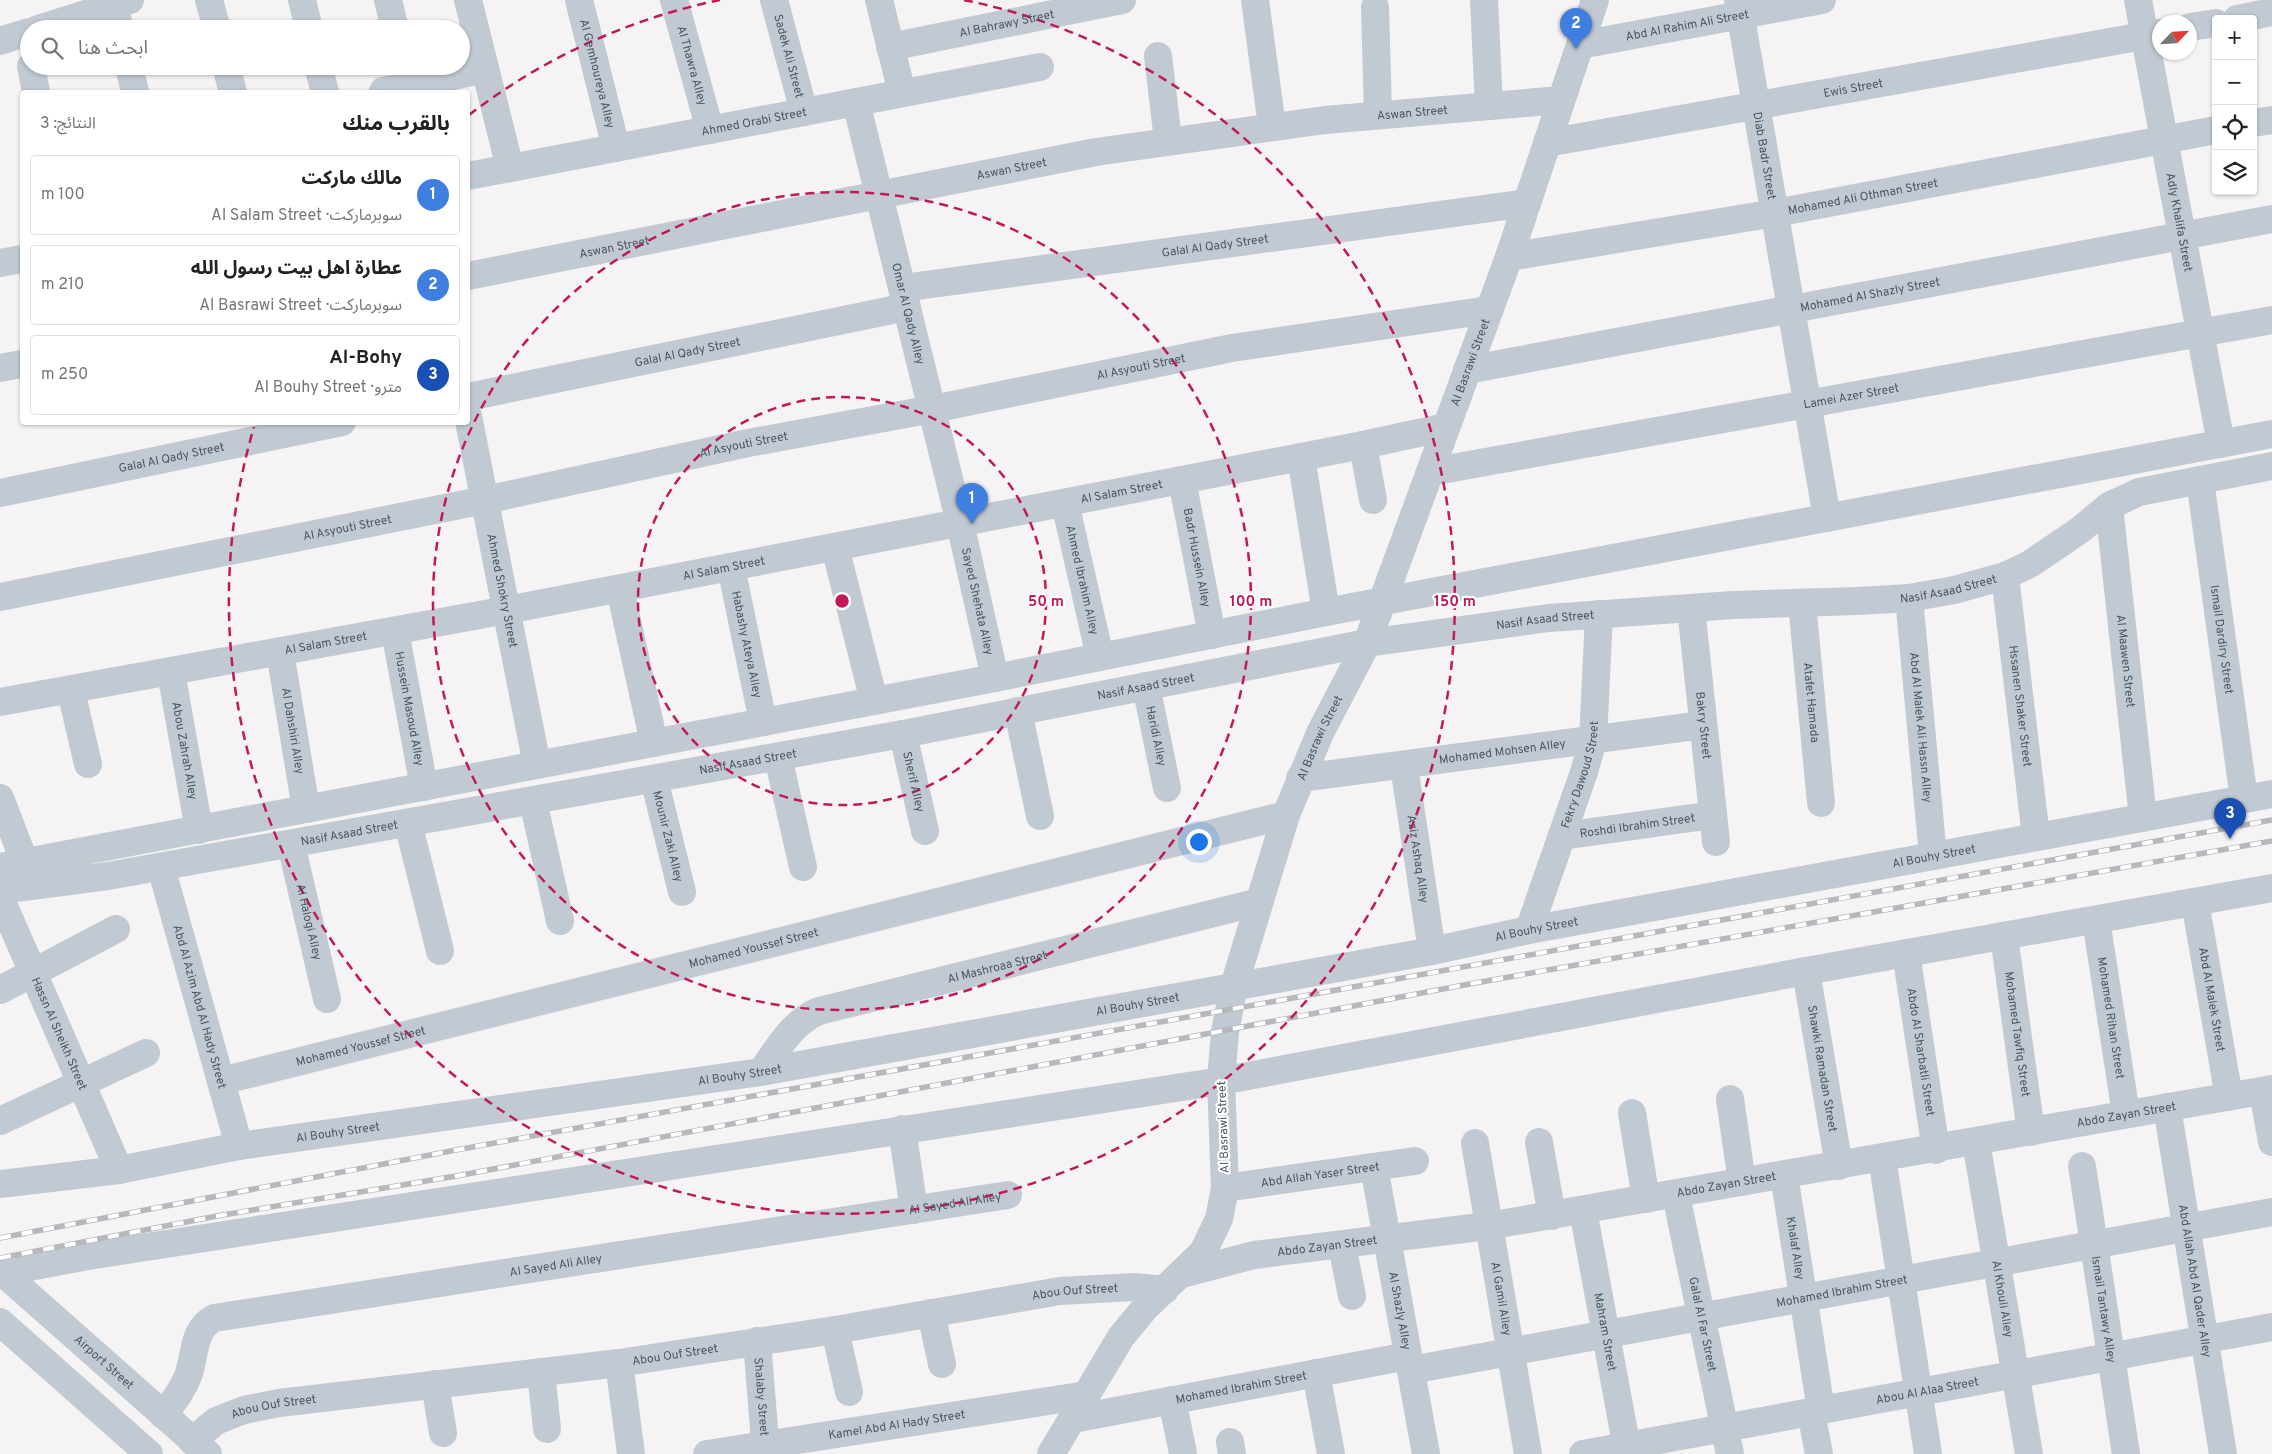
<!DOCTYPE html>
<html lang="ar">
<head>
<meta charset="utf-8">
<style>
	body { margin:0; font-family:Overpass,"Noto Sans Arabic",sans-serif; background:#f2f2f2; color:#222; direction:rtl }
	.controls { position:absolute; right:15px; top:15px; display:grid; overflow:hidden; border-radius:5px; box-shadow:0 1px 4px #0004 }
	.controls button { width:45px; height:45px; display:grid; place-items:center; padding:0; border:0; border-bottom:1px solid #e0e0e0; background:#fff; color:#222; font:25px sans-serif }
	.compass { position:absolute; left:2152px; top:15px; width:45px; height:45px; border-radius:50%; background:#fff; box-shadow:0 1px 4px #0004; rotate:65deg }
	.you { position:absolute; left:1198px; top:841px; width:18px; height:18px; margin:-12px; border:4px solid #fff; border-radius:50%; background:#1a73e8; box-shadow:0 0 0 8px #1a73e833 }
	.badge { display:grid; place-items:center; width:32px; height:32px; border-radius:50%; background:#7c3aed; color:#fff; font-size:16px; font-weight:700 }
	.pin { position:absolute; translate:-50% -41px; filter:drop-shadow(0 1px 2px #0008) }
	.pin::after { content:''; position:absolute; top:26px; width:18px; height:15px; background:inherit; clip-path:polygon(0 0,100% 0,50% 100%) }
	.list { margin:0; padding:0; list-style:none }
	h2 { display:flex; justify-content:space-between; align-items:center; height:65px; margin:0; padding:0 20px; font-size:21px }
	h2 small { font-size:16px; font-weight:400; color:#767676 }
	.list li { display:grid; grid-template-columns:32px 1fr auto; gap:15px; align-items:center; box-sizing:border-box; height:80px; margin:0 10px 10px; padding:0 10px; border:1px solid #e0e0e0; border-radius:5px }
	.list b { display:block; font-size:19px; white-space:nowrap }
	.list p { margin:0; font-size:16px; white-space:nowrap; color:#767676 }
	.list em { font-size:16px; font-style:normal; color:#767676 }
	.icon { flex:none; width:28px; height:28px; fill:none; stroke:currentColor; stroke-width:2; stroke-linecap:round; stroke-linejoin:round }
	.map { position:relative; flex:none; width:2272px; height:1454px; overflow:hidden; direction:ltr }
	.search { position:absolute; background:#fff; box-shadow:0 1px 4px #0004; left:20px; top:20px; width:450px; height:55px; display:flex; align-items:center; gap:12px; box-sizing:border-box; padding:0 18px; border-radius:28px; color:#767676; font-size:19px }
	.panel { position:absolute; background:#fff; box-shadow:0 1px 4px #0004; left:20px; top:90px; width:450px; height:335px; border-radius:5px; direction:rtl }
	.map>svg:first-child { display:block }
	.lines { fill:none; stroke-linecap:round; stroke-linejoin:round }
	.minor { stroke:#c1cad2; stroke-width:28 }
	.tertiary { stroke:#c1cad2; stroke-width:28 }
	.rail-casing { stroke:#b5b8bd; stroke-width:5.5 }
	.rail { stroke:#fff; stroke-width:4; stroke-dasharray:11; stroke-linecap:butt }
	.ring { fill:none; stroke:#c2185b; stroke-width:2.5; stroke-dasharray:9 6 }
	.labels { text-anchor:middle; stroke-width:4.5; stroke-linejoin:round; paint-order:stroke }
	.street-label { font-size:12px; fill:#4a5661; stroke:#fff }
	.centre { fill:#c2185b; stroke:#fff; stroke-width:2.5 }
	.ring-label { font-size:15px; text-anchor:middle; font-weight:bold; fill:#c2185b; stroke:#fff; stroke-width:4.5; stroke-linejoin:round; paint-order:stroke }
</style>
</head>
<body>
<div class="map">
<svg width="2272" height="1454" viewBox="0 0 2272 1454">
	<rect width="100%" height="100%" fill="#f5f3f3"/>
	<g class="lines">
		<g class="minor">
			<path d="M209 0 217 29"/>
			<path d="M302 0 309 29"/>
			<path d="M388 0 395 29"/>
			<path d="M468 0 510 168"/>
			<path id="s1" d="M579 0 616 148"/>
			<path id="s2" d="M674 0 710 130"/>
			<path id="s3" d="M774 0 804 112"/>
			<path d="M879 0 902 93"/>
			<path d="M1255 0 1272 126"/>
			<path d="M1484 0 1489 106"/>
			<path id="s4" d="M1738 0 1827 518"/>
			<path id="s5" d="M2138 0 2221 444"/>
			<path d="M114 5 120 29"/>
			<path d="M1375 7 1378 115"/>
			<path d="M2237 19 2272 12"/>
			<path d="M2190 27 2216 23"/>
			<path d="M38 29 130 0"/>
			<path d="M0 41 29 32"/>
			<path id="s6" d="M1580 45 1822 0"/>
			<path id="s7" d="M890 47 1122 0"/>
			<path d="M1158 56 1168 140"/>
			<path d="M31 66 36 92"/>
			<path d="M129 66 135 92"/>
			<path d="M226 66 233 92"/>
			<path d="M318 66 325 92"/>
			<path d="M383 91 485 69"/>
			<path id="s8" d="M856 102 960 523 995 678"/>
			<path d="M2253 123 2272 120"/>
			<path id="s9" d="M1547 143 2160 33"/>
			<path id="s10" d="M468 176 1040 67"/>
			<path id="s11" d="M1509 257 1775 213 2216 130"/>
			<path d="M0 263 22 259"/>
			<path id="s12" d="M468 276 1096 152 1325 120 1561 100"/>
			<path id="s13" d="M903 288 1527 203"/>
			<path d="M0 368 22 364"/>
			<path id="s14" d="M1467 370 2272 219"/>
			<path id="s15" d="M468 397 907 307"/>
			<path id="s16" d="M468 416 537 765"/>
			<path d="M1363 445 1373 500"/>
			<path d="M1301 457 1326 612"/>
			<path id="s17" d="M1430 472 2272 320"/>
			<path id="s18" d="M1182 480 1212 635"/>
			<path id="s19" d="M2200 480 2244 799"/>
			<path id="s20" d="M0 493 342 422"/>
			<path id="s21" d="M1065 503 1100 657"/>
			<path id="s22" d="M2109 506 2143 818"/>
			<path d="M835 547 874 701"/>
			<path id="s23" d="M731 567 763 722"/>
			<path id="s24" d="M2005 576 2036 837"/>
			<path d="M620 589 654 743"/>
			<path id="s25" d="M0 597 485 500 748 443 933 409 1232 348 1489 310"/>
			<path id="s26" d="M1909 598 1933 856"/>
			<path id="s27" d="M1802 603 1821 803"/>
			<path id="s28" d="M1691 608 1716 842"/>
			<path id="s29" d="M395 631 424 787"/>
			<path id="s30" d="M280 652 306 809"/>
			<path id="s31" d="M171 672 199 830"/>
			<path id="s32" d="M1146 686 1167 788"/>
			<path d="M71 691 88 764"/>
			<path id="s33" d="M0 702 507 610 1363 445 1446 427"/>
			<path d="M1018 711 1040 816"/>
			<path id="s34" d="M903 734 925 831"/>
			<path d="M778 757 803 867"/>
			<path id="s35" d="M1404 766 1432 951"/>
			<path id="s36" d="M1300 778 1703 725"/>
			<path id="s37" d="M654 779 682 892"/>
			<path d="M0 798 25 863"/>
			<path d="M533 801 560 921"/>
			<path d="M408 823 440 951"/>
			<path id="s38" d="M1562 836 1713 815"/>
			<path id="s39" d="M291 844 327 999"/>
			<path d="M0 867 995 678 1326 612 2272 434"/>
			<path id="s40" d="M161 867 239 1146"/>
			<path id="s41" d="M0 890 108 876 903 734 1367 643 1549 618 1733 605 1857 601 1909 598 1954 590 2005 576 2030 564 2080 530 2109 506 2139 492 2272 466"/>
			<path id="s42" d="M0 897 119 1170"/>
			<path id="s43" d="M2195 902 2229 1097"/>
			<path id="s44" d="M2096 920 2126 1114"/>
			<path id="s45" d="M1529 930 1584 772 1593 740 1599 614"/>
			<path id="s46" d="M2004 936 2031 1132"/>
			<path id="s47" d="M1906 953 1936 1150"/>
			<path id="s48" d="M1806 971 1839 1166"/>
			<path d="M0 990 116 929"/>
			<path id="s49" d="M761 1072C778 1049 792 1022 819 1011L1259 902"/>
			<path id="s50" d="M221 1081 1286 815"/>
			<path d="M2263 1091 2272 1142"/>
			<path d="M1730 1099 1742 1182"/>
			<path id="s51" d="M2167 1107 2223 1454"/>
			<path d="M1632 1113 1646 1199"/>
			<path d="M0 1121 146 1053"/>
			<path d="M902 1129 914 1210"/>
			<path d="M1539 1142 1552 1216"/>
			<path id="s52" d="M1976 1142 2029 1454"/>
			<path id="s53" d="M1475 1143 1528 1454"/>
			<path d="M1882 1158 1928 1454"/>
			<path id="s54" d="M2082 1166 2126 1454"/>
			<path id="s55" d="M1374 1167 1426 1454"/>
			<path id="s56" d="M1784 1175 1821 1410"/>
			<path id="s57" d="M1225 1188 1415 1161"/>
			<path id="s58" d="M1676 1195 1730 1454"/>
			<path id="s59" d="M1583 1210 1628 1454"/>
			<path d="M1342 1245 1352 1296"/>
			<path id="s60" d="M1182 1274 1254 1255 1488 1226 2272 1089"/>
			<path d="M931 1313 942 1364"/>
			<path d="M835 1330 849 1392"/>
			<path id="s61" d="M757 1341 766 1454"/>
			<path d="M619 1363 631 1454"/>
			<path id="s62" d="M1411 1370 2272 1212"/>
			<path d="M541 1372 547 1429"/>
			<path d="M1316 1373 1331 1454"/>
			<path d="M435 1384 443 1433"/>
			<path d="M1172 1400 1183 1453"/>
			<path d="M1811 1412 1819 1454"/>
			<path id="s63" d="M163 1415C173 1403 182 1391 188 1376 196 1354 192 1330 214 1318L1008 1195"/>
			<path id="s64" d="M1073 1419 1408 1356"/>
			<path id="s65" d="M192 1441 216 1421 244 1410 279 1403 619 1363 835 1330 1060 1291 1134 1287 1165 1290"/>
			<path d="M1230 1442 1232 1454"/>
			<path id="s66" d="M707 1454 1087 1395"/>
			<path id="s67" d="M1583 1454 2272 1327"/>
		</g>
		<g class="tertiary">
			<path id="s68" d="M0 1184 119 1170 239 1146 761 1072 1432 951 1529 930 2272 794"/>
			<path id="s69" d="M0 1270 208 1454"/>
			<path d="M3 1272 88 1256 1221 1081 1806 971 2272 888"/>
			<path d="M0 1322 149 1454"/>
			<path id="s70" d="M1051 1454 1121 1337 1144 1309 1203 1252 1219 1219 1225 1188 1221 1081 1225 1032 1234 986 1286 815 1320 733 1367 643 1509 257 1595 0"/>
		</g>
		<g class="rail-casing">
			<path id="rail" d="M0 1238 456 1150 2272 820
				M0 1258 217 1216 462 1175 1464 985 2272 841"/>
		</g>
		<use href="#rail" class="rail"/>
	</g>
	<g class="ring">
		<circle cx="842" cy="601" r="204"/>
		<circle cx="842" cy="601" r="409"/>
		<path d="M469 115A613 613 0 0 1 720 0M964 0A613 613 0 1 1 254 427"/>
	</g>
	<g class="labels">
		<g class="street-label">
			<text dy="4" stroke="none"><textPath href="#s7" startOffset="119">Al Bahrawy Street</textPath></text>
			<text dy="4" stroke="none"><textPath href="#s6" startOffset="109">Abd Al Rahim Ali Street</textPath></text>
			<text dy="4" stroke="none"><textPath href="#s3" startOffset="58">Sadek Ali Street</textPath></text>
			<text dy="4" stroke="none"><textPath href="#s2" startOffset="68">Al Thawra Alley</textPath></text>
			<text dy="4" stroke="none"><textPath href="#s1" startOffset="76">Al Gemhoureya Alley</textPath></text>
			<text dy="4" stroke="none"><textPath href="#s9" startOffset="311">Ewis Street</textPath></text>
			<text dy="4" stroke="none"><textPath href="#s12" startOffset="959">Aswan Street</textPath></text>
			<text dy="4" stroke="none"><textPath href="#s10" startOffset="291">Ahmed Orabi Street</textPath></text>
			<text dy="4" stroke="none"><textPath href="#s4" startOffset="158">Diab Badr Street</textPath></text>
			<text dy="4" stroke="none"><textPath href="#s12" startOffset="554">Aswan Street</textPath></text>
			<text dy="4" stroke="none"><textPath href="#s11" startOffset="359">Mohamed Ali Othman Street</textPath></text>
			<text dy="4" stroke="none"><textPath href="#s5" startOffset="226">Adly Khalifa Street</textPath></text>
			<text dy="4" stroke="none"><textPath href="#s13" startOffset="315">Galal Al Qady Street</textPath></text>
			<text dy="4" stroke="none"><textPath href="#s12" startOffset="149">Aswan Street</textPath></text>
			<text dy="4" stroke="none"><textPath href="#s14" startOffset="410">Mohamed Al Shazly Street</textPath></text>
			<text dy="4" stroke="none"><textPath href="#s8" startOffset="218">Omar Al Qady Alley</textPath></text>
			<text dy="4" stroke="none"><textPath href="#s15" startOffset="224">Galal Al Qady Street</textPath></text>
			<text dy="4" stroke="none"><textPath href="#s70" startOffset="1194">Al Basrawi Street</textPath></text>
			<text dy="4" stroke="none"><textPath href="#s25" startOffset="1164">Al Asyouti Street</textPath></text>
			<text dy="4" stroke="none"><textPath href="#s17" startOffset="428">Lamei Azer Street</textPath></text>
			<text dy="4" stroke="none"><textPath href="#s25" startOffset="759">Al Asyouti Street</textPath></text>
			<text dy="4" stroke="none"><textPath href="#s20" startOffset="175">Galal Al Qady Street</textPath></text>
			<text dy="4" stroke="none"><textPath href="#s33" startOffset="1141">Al Salam Street</textPath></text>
			<text dy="4" stroke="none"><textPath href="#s25" startOffset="354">Al Asyouti Street</textPath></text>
			<text dy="4" stroke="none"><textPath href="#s18" startOffset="79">Badr Hussein Alley</textPath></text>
			<text dy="4" stroke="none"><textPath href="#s33" startOffset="736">Al Salam Street</textPath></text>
			<text dy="4" stroke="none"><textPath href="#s21" startOffset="79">Ahmed Ibrahim Alley</textPath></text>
			<text dy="4" stroke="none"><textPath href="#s41" startOffset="1974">Nasif Asaad Street</textPath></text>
			<text dy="4" stroke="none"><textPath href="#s16" startOffset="178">Ahmed Shokry Street</textPath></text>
			<text dy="4" stroke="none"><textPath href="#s8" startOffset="514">Sayed Shehata Alley</textPath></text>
			<text dy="4" stroke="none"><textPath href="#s41" startOffset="1569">Nasif Asaad Street</textPath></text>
			<text dy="4" stroke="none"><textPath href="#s19" startOffset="161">Ismail Dardiry Street</textPath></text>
			<text dy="4" stroke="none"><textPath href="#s33" startOffset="331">Al Salam Street</textPath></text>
			<text dy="4" stroke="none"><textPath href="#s23" startOffset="79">Habashy Ateya Alley</textPath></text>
			<text dy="4" stroke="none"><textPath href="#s22" startOffset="156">Al Maawen Street</textPath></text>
			<text dy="4" stroke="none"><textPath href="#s41" startOffset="1164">Nasif Asaad Street</textPath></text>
			<text dy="4" stroke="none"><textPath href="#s27" startOffset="100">Atafet Hamada</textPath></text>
			<text dy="4" stroke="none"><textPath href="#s24" startOffset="131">Hssanen Shaker Street</textPath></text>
			<text dy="4" stroke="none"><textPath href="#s29" startOffset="79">Hussein Masoud Alley</textPath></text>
			<text dy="4" stroke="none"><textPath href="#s28" startOffset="118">Bakry Street</textPath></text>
			<text dy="4" stroke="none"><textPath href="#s26" startOffset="130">Abd Al Malek Ali Hassn Alley</textPath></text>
			<text dy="4" stroke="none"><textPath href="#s30" startOffset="80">Al Dahshiri Alley</textPath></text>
			<text dy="4" stroke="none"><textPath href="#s32" startOffset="51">Haridi Alley</textPath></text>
			<text dy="4" stroke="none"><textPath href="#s70" startOffset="789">Al Basrawi Street</textPath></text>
			<text dy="4" stroke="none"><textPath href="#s31" startOffset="80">Abou Zahrah Alley</textPath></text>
			<text dy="4" stroke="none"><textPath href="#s36" startOffset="204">Mohamed Mohsen Alley</textPath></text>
			<text dy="4" stroke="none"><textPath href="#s41" startOffset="759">Nasif Asaad Street</textPath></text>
			<text dy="4" stroke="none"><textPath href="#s45" startOffset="164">Fekry Dawoud Street</textPath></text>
			<text dy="4" stroke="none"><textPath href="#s34" startOffset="49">Sherif Alley</textPath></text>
			<text dy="4" stroke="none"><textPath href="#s38" startOffset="76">Roshdi Ibrahim Street</textPath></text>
			<text dy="4" stroke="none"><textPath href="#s41" startOffset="354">Nasif Asaad Street</textPath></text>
			<text dy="4" stroke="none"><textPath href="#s37" startOffset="59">Mounir Zaki Alley</textPath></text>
			<text dy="4" stroke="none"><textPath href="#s68" startOffset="1962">Al Bouhy Street</textPath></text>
			<text dy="4" stroke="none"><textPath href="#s35" startOffset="94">Aziz Ashaq Alley</textPath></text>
			<text dy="4" stroke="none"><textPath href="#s39" startOffset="80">Al Halogi Alley</textPath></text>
			<text dy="4" stroke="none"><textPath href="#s68" startOffset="1558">Al Bouhy Street</textPath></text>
			<text dy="4" stroke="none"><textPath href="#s50" startOffset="549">Mohamed Youssef Street</textPath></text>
			<text dy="4" stroke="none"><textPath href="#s49" startOffset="269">Al Mashroaa Street</textPath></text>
			<text dy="4" stroke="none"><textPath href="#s43" startOffset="99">Abd Al Malek Street</textPath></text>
			<text dy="4" stroke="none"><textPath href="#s68" startOffset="1152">Al Bouhy Street</textPath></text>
			<text dy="4" stroke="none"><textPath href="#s40" startOffset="145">Abd Al Azim Abd Al Hady Street</textPath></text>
			<text dy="4" stroke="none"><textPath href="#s44" startOffset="99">Mohamed Rihan Street</textPath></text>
			<text dy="4" stroke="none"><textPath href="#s42" startOffset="149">Hassn Al Sheikh Street</textPath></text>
			<text dy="4" stroke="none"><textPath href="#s46" startOffset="99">Mohamed Tawfiq Street</textPath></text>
			<text dy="4" stroke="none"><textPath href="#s50" startOffset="144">Mohamed Youssef Street</textPath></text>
			<text dy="4" stroke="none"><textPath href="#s47" startOffset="100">Abdo Al Sharbatli Street</textPath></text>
			<text dy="4" stroke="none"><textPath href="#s48" startOffset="99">Shawki Ramadan Street</textPath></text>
			<text dy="4" stroke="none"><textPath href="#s68" startOffset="748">Al Bouhy Street</textPath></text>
			<text dy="4" stroke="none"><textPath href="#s60" startOffset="958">Abdo Zayan Street</textPath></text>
			<text transform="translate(1223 1127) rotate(-92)" y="4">Al Basrawi Street</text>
			<text dy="4" stroke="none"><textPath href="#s68" startOffset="342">Al Bouhy Street</textPath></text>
			<text dy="4" stroke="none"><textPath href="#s57" startOffset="96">Abd Allah Yaser Street</textPath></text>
			<text dy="4" stroke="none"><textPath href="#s60" startOffset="552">Abdo Zayan Street</textPath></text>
			<text dy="4" stroke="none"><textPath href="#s63" startOffset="862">Al Sayed Ali Alley</textPath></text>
			<text dy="4" stroke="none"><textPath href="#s60" startOffset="148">Abdo Zayan Street</textPath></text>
			<text dy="4" stroke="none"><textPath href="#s56" startOffset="74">Khalaf Alley</textPath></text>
			<text dy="4" stroke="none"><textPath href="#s63" startOffset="458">Al Sayed Ali Alley</textPath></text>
			<text dy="4" stroke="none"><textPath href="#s51" startOffset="176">Abd Allah Abd Al Qader Alley</textPath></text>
			<text dy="4" stroke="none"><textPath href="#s62" startOffset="438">Mohamed Ibrahim Street</textPath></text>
			<text dy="4" stroke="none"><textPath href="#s65" startOffset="901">Abou Ouf Street</textPath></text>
			<text dy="4" stroke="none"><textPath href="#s52" startOffset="159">Al Khouli Alley</textPath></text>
			<text dy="4" stroke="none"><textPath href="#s53" startOffset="158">Al Gamil Alley</textPath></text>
			<text dy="4" stroke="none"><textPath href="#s54" startOffset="145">Ismail Tantawy Alley</textPath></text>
			<text dy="4" stroke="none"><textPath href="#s55" startOffset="146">Al Shazly Alley</textPath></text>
			<text dy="4" stroke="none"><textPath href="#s58" startOffset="132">Galal Al Far Street</textPath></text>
			<text dy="4" stroke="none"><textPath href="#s59" startOffset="124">Mahram Street</textPath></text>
			<text dy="4" stroke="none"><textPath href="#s65" startOffset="496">Abou Ouf Street</textPath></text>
			<text dy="4" stroke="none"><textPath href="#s69" startOffset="139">Airport Street</textPath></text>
			<text dy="4" stroke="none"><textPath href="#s64" startOffset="171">Mohamed Ibrahim Street</textPath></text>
			<text dy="4" stroke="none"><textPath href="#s67" startOffset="350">Abou Al Alaa Street</textPath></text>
			<text dy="4" stroke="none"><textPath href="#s61" startOffset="56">Shalaby Street</textPath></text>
			<text dy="4" stroke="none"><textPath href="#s65" startOffset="91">Abou Ouf Street</textPath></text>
			<text dy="4" stroke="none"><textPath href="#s66" startOffset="192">Kamel Abd Al Hady Street</textPath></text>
		</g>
	</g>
	<circle cx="842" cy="601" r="8" class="centre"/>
	<g class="ring-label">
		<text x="1046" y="606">50 m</text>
		<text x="1251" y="606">100 m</text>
		<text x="1455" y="606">150 m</text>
	</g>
</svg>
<div class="controls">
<button>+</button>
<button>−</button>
<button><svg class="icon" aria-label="locate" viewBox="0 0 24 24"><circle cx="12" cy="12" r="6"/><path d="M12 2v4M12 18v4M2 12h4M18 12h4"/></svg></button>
<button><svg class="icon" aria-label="layers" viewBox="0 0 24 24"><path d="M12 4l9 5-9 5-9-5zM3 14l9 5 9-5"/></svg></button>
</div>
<svg class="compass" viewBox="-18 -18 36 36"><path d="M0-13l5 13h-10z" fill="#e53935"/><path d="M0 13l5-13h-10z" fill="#767676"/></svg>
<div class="you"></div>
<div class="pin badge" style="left:972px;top:524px;background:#3f7fe0">1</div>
<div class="pin badge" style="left:1576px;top:49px;background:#3f7fe0">2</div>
<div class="pin badge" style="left:2230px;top:839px;background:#1a4fb4">3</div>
<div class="search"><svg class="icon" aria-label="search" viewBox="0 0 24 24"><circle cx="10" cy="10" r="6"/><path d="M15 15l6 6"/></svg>ابحث هنا</div>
<section class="panel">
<h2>بالقرب منك<small>النتائج: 3</small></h2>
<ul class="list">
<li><span class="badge" style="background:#3f7fe0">1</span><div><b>مالك ماركت</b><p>سوبرماركت · Al Salam Street</p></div><em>100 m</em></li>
<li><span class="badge" style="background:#3f7fe0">2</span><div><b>عطارة اهل بيت رسول الله</b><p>سوبرماركت · Al Basrawi Street</p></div><em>210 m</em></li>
<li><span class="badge" style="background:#1a4fb4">3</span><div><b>Al-Bohy</b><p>مترو · Al Bouhy Street</p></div><em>250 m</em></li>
</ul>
</section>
</div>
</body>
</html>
